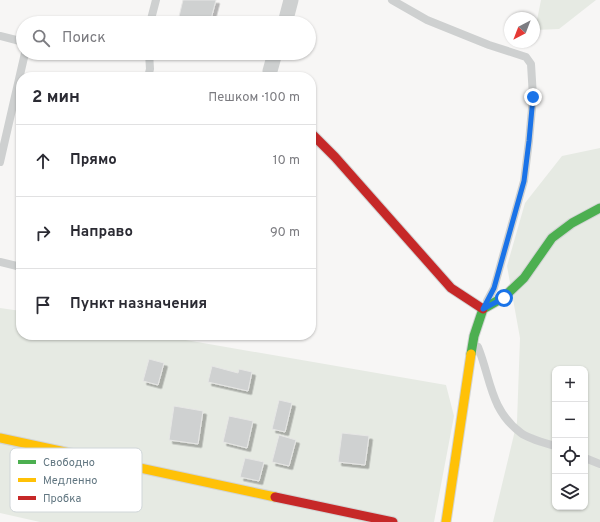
<!DOCTYPE html>
<html lang="ru">
<head>
<meta charset="utf-8">
<style>
	body { margin:0; font-family:Overpass,sans-serif; background:#f7f7f7; color:#2b2b33 }
	.controls { position:absolute; right:12px; bottom:12px; display:grid; overflow:hidden; border-radius:8px; box-shadow:0 1px 3px #0004 }
	.controls button { width:36px; height:36px; display:grid; place-items:center; padding:0; border:0; border-bottom:1px solid #e1e1e2; background:#fff; color:#2b2b33; font:20px sans-serif }
	.compass { position:absolute; left:504px; top:12px; width:36px; height:36px; border-radius:50%; background:#fff; box-shadow:0 1px 3px #0004; rotate:222deg }
	.stop { position:absolute; width:12px; height:12px; margin:-9px; border:3px solid #1a73e8; border-radius:50%; background:#fff }
	.stop.end { background:#1a73e8; border-color:#fff; box-shadow:0 1px 4px #0008 }
	.list { margin:0; padding:0; list-style:none }
	h2 { display:flex; justify-content:space-between; align-items:center; height:52px; margin:0; padding:0 16px; font-size:17px }
	h2 small { font-size:13px; font-weight:400; color:#7c7c81 }
	.list li { display:grid; grid-template-columns:26px 1fr auto; gap:12px; align-items:center; box-sizing:border-box; height:72px; padding:0 16px; border-top:1px solid #e1e1e2 }
	.list b { display:block; font-size:15px; white-space:nowrap }
	.list em { font-size:13px; font-style:normal; color:#7c7c81 }
	.icon { flex:none; width:22px; height:22px; fill:none; stroke:currentColor; stroke-width:2; stroke-linecap:round; stroke-linejoin:round }
	.map { position:relative; flex:none; width:600px; height:522px; overflow:hidden }
	.search { position:absolute; background:#fff; box-shadow:0 1px 3px #0004; left:16px; top:16px; width:300px; height:44px; display:flex; align-items:center; gap:10px; box-sizing:border-box; padding:0 14px; border-radius:22px; color:#7c7c81; font-size:15px }
	.panel { position:absolute; background:#fff; box-shadow:0 1px 3px #0004; left:16px; top:72px; width:300px; height:268px; border-radius:16px }
	.map>svg:first-child { display:block }
	.green { fill:#e6eae3; fill-rule:evenodd }
	.building { fill:#cfd1d1; stroke:#e6e6e5; filter:url(#shadow) }
	.lines { fill:none; stroke-linecap:round; stroke-linejoin:round }
	.fast-casing { stroke:#d2d4d4; stroke-width:11 }
	.slow-casing { stroke:#d2d4d4; stroke-width:11 }
	.jam-casing { stroke:#d2d4d4; stroke-width:11 }
	.lane { stroke:#ced0d0; stroke-width:8 }
	.street { stroke:#ced0d0; stroke-width:15 }
	.fast { stroke:#4caf50; stroke-width:9 }
	.slow { stroke:#ffc107; stroke-width:9 }
	.jam { stroke:#c62828; stroke-width:9 }
	.route { stroke:#1a73e8; stroke-width:5 }
	.key { fill:#fff; stroke:#d0d6d9; stroke-width:1 }
	.key-label { font-size:11px; fill:#617681 }
</style>
</head>
<body>
<div class="map">
<svg width="600" height="522" viewBox="0 0 600 522">
	<defs>
		<filter id="shadow"><feDropShadow dx="3.5" dy="3.5" stdDeviation="0" flood-color="#0004"/></filter>
	</defs>
	<rect width="100%" height="100%" fill="#f7f6f5"/>
	<path class="green" d="M541 0H596L559 29 535 30Z
		M600 148V522H493L517 422 520 338 507 266 525 203 562 156ZM555 369H585V507H555Z
		M0 308 21 311V335H157L446 385 454 416 434 522H40L0 513Z"/>
	<path class="building" d="M183 0H216L210 23H185L178 21Z
		M149 359 164 363 158 385 143 381Z
		M212 366 238 373 239 369 252 372 248 391 208 382Z
		M279 400 292 403 285 432 272 429Z
		M174 406 203 411 198 444 169 440Z
		M229 416 253 421 247 448 223 442Z
		M342 433 369 436 365 465 338 462Z
		M279 435 296 440 289 466 272 462Z
		M245 458 264 462 259 481 240 477Z"/>
	<g class="lines">
		<g class="fast-casing">
			<path id="fast" d="M471 354 474 336 483 309 504 297 524 278 552 238 572 223 600 208"/>
		</g>
		<g class="slow-casing">
			<path id="slow" d="M0 438 275 497
				M446 522 471 354"/>
		</g>
		<g class="jam-casing">
			<path id="jam" d="M311 133 335 157 451 288 483 309
				M275 497 393 522"/>
		</g>
		<path class="lane" d="M392 0 427 20 489 45 526 57 531 64 533 97 529 141 524 181 494 288 487 301
			M150 23 156 0
			M0 36 20 41 23 45
			M148 77 150 69 149 53
			M0 162 25 53
			M0 262 21 267
			M478 347C491 379 490 410 521 433 529 439 545 443 555 446
			M585 458 600 464"/>
		<path class="street" d="M285 23 291 0
			M270 77V71L275 53"/>
		<use href="#fast" class="fast"/>
		<use href="#slow" class="slow"/>
		<use href="#jam" class="jam"/>
	</g>
	<g class="lines">
		<path class="route" d="M504 298 483 309 494 288 524 181 529 141 533 97"/>
	</g>
	<rect x="10" y="448" width="132" height="64" rx="6" class="key"/>
	<rect x="18" y="460" width="18" height="4" fill="#4caf50"/>
	<rect x="18" y="478" width="18" height="4" fill="#ffc107"/>
	<rect x="18" y="496" width="18" height="4" fill="#c62828"/>
	<g class="key-label">
		<text x="43" y="466">Свободно</text>
		<text x="43" y="484">Медленно</text>
		<text x="43" y="502">Пробка</text>
	</g>
</svg>
<div class="controls">
<button>+</button>
<button>−</button>
<button><svg class="icon" aria-label="locate" viewBox="0 0 24 24"><circle cx="12" cy="12" r="6"/><path d="M12 2v4M12 18v4M2 12h4M18 12h4"/></svg></button>
<button><svg class="icon" aria-label="layers" viewBox="0 0 24 24"><path d="M12 4l9 5-9 5-9-5zM3 14l9 5 9-5"/></svg></button>
</div>
<svg class="compass" viewBox="-18 -18 36 36"><path d="M0-13l5 13h-10z" fill="#e53935"/><path d="M0 13l5-13h-10z" fill="#7c7c81"/></svg>
<div class="stop" style="left:504px;top:298px"></div>
<div class="stop end" style="left:533px;top:97px"></div>
<div class="search"><svg class="icon" aria-label="search" viewBox="0 0 24 24"><circle cx="10" cy="10" r="6"/><path d="M15 15l6 6"/></svg>Поиск</div>
<section class="panel">
<h2>2 мин<small>Пешком · 100 m</small></h2>
<ul class="list">
<li><svg class="icon" aria-label="ahead" viewBox="0 0 24 24"><path d="M12 20V5M6 11l6-6 6 6"/></svg><div><b>Прямо</b></div><em>10 m</em></li>
<li><svg class="icon" aria-label="right" viewBox="0 0 24 24"><path d="M7 20v-9h11M14 6l5 5-5 5"/></svg><div><b>Направо</b></div><em>90 m</em></li>
<li><svg class="icon" aria-label="arrive" viewBox="0 0 24 24"><path d="M6 21V4h12l-3 4 3 4H6"/></svg><div><b>Пункт назначения</b></div></li>
</ul>
</section>
</div>
</body>
</html>
